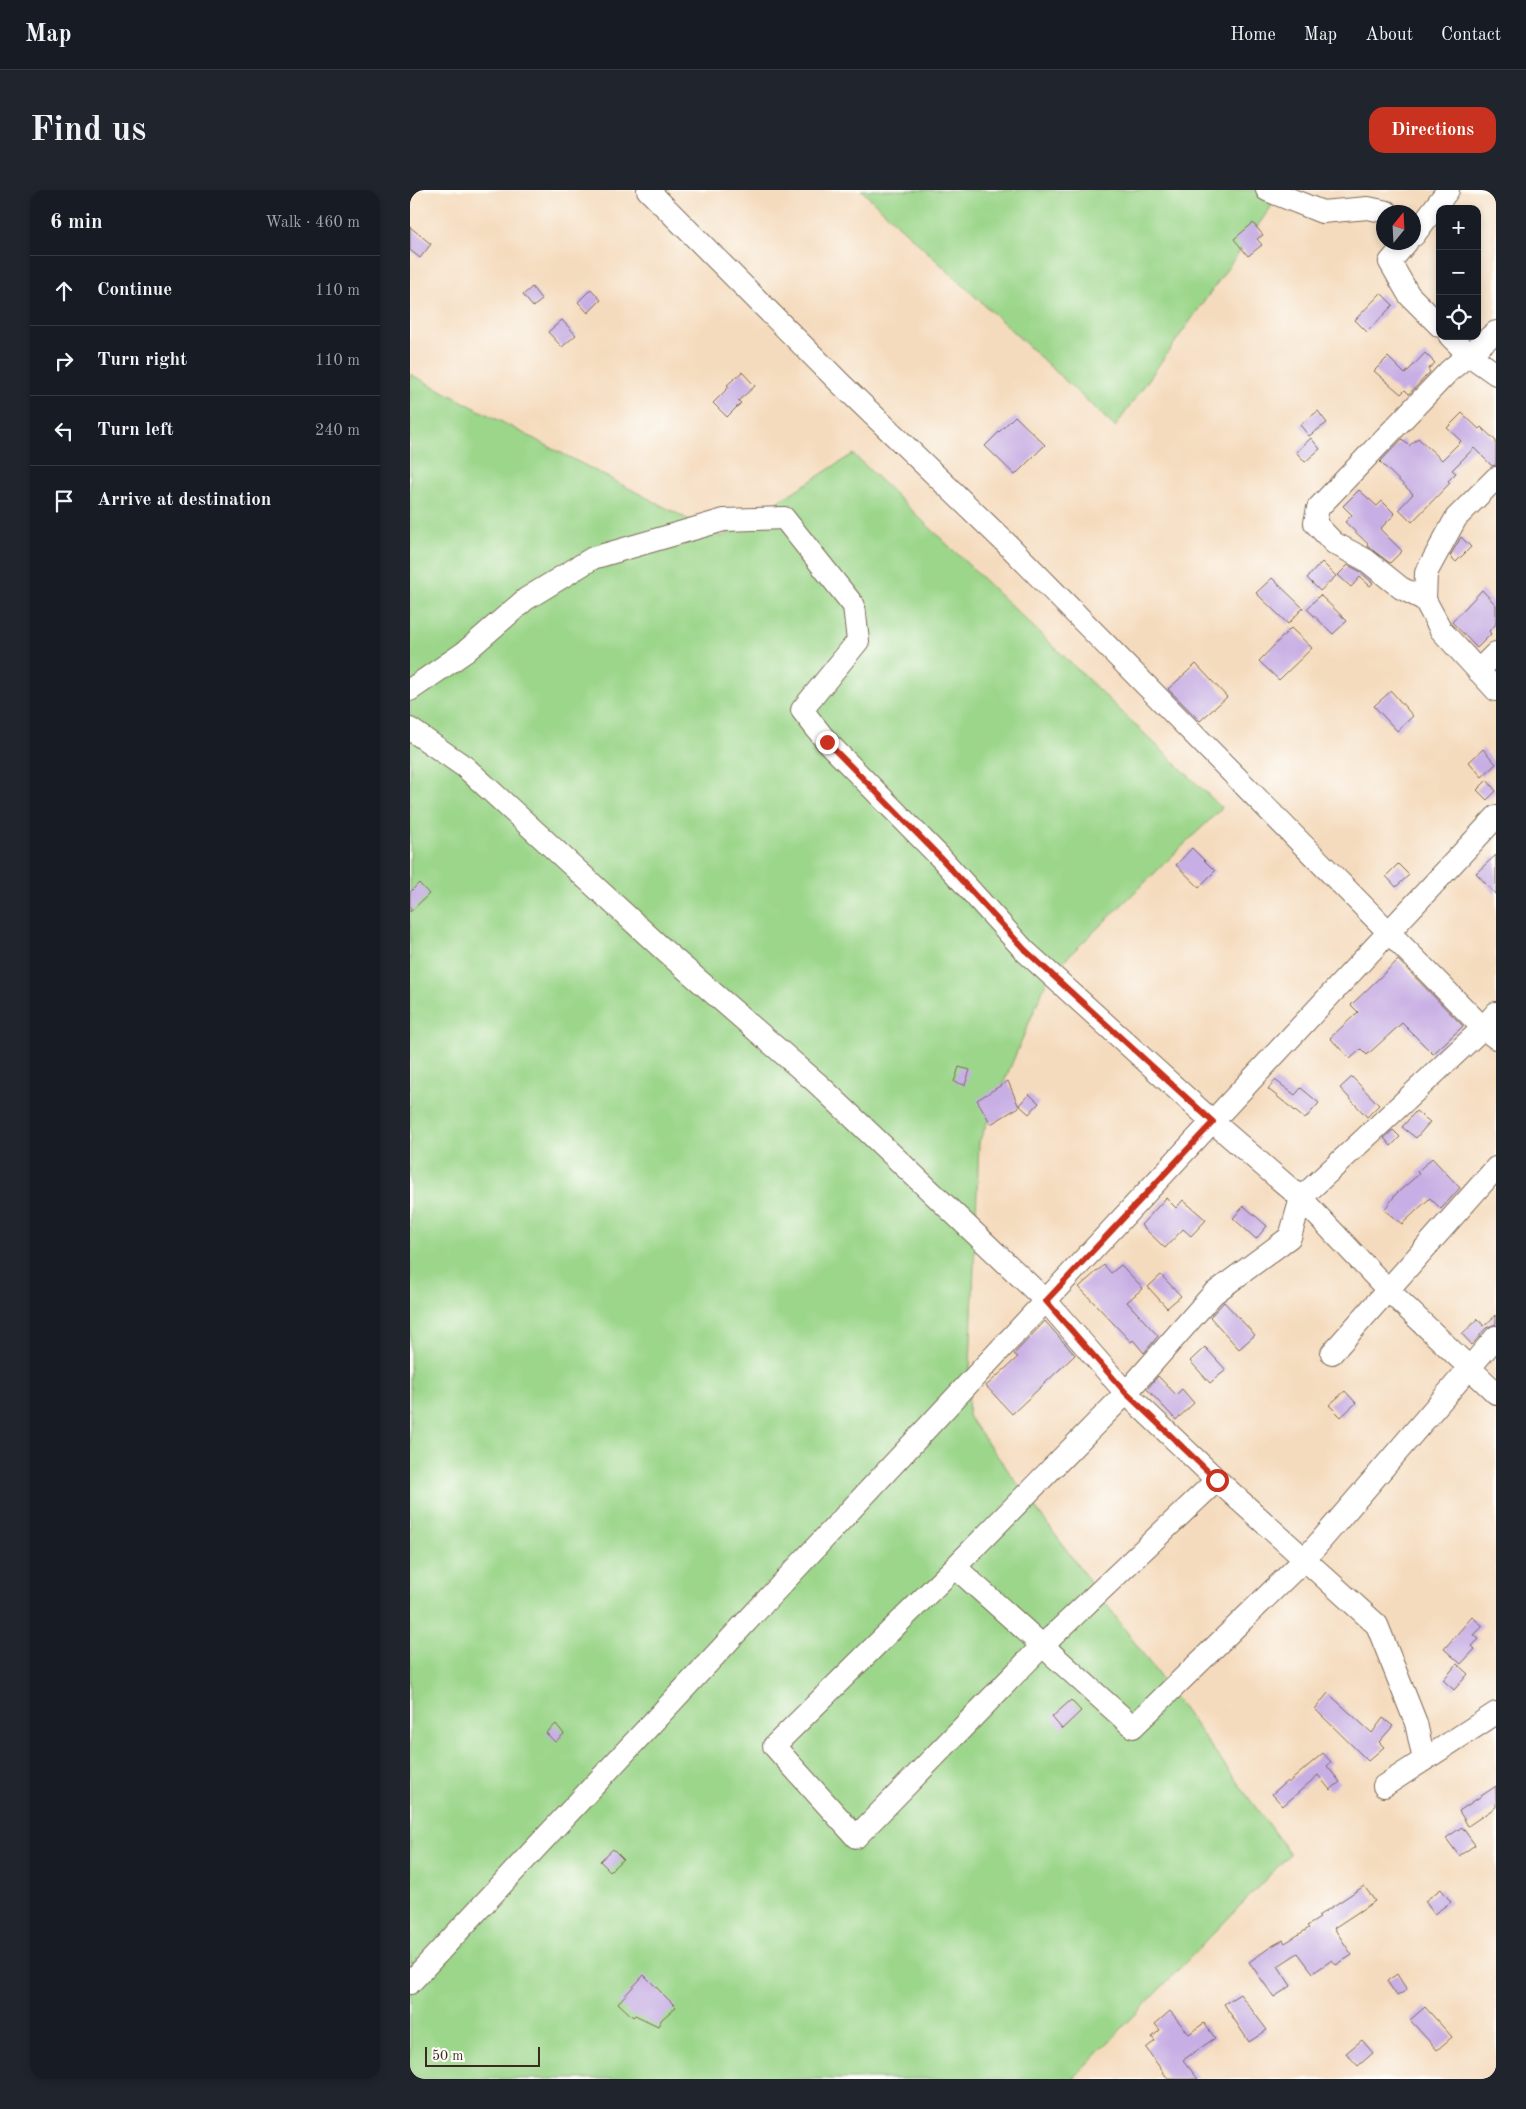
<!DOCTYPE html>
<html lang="en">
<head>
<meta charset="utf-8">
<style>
	body { margin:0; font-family:"Old Standard TT",serif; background:#20242c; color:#f1f3f6 }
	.controls { position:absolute; right:15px; top:15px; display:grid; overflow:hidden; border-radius:10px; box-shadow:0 2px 8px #0003 }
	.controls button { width:45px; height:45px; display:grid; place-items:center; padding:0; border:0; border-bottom:1px solid #363941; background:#171b24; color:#f1f3f6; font:25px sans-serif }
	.compass { position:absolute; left:966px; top:15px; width:45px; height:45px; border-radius:50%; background:#171b24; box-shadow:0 2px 8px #0003; rotate:18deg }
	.scale { position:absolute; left:15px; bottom:12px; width:115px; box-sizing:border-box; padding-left:5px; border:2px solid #3b2a1e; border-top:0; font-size:14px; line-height:18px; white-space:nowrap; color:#3b2a1e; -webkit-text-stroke:4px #fdfcf7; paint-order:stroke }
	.stop { position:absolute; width:15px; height:15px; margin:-11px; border:4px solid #c8321e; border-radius:50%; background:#fff }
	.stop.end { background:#c8321e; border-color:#fff; box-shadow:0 1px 5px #0008 }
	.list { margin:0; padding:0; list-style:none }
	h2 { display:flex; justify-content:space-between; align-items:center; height:65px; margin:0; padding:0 20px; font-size:21px }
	h2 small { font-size:16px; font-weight:400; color:#9ea1a6 }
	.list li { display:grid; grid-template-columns:32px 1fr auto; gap:15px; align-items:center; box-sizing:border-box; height:70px; padding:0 20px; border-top:1px solid #363941 }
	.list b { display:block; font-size:19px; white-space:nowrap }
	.list em { font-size:16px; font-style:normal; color:#9ea1a6 }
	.icon { flex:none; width:28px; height:28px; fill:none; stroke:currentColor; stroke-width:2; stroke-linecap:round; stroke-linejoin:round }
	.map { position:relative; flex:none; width:1086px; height:1889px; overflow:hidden; border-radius:15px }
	header { display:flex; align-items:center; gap:30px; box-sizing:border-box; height:70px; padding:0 25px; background:#171b24; border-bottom:1px solid #363941 }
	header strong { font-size:24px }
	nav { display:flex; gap:28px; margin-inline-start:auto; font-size:18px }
	.intro { display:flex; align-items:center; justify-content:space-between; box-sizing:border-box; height:120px; padding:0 30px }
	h1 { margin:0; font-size:35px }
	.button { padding:12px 22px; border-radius:15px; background:#c8321e; color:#fff; font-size:18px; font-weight:700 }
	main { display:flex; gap:30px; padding:0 30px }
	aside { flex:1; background:#171b24; border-radius:15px; box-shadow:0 2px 8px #0003 }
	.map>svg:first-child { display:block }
	.green { fill:#9bd68a; stroke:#6b8054 }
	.building { fill:#c7aee4 }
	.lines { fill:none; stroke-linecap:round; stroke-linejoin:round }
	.minor-casing { stroke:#7c6856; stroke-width:24 }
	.minor { stroke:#fff; stroke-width:22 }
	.route { stroke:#c8321e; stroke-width:6 }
</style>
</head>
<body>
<header>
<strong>Map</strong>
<nav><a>Home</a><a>Map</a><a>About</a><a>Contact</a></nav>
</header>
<div class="intro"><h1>Find us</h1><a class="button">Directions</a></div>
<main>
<aside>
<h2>6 min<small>Walk · 460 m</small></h2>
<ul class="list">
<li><svg class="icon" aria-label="ahead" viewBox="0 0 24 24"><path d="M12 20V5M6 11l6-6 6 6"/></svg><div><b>Continue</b></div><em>110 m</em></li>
<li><svg class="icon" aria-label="right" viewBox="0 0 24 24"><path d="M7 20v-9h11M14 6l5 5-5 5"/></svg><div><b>Turn right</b></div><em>110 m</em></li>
<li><svg class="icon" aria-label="left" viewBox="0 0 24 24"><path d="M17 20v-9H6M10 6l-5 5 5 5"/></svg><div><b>Turn left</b></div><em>240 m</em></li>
<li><svg class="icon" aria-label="arrive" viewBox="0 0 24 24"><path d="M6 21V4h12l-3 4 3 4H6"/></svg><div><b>Arrive at destination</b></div></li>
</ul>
</aside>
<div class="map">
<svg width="1086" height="1889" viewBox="0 0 1086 1889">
	<rect width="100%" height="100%" fill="#fdfcf7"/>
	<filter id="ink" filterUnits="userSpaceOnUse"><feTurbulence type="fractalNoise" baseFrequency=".02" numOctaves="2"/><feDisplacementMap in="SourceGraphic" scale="10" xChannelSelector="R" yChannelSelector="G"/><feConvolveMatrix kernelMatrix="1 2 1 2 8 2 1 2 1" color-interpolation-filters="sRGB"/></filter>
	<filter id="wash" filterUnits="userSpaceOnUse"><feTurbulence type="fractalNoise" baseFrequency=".0096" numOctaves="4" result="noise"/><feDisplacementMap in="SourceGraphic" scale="20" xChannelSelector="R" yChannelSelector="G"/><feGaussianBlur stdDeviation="1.12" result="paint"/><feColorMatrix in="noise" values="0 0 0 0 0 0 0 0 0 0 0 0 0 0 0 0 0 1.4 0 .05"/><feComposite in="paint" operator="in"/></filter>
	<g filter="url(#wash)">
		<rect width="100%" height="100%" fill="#f5dbbe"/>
		<path class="green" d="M451 0H873L705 237Z
			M0 184 312 347 443 264 812 618 639 785 569 952 558 1226 880 1664 665 1887V1889H0Z"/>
		<g id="blocks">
			<path class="building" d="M843 33 853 45 847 49 852 55 838 66 824 49Z
				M0 37 21 54 10 68 0 60Z
				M122 97 132 110 123 117 113 105Z
				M181 99 191 110 178 123 168 112Z
				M971 103 983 115 957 142 945 130Z
				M152 130 166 145 152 157 138 142Z
				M1015 163 1025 173 1018 179 1020 182 999 204 995 200 991 204 964 181 978 167 995 184Z
				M332 182 345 196 328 211 331 213 317 227 303 213 319 197 317 195Z
				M908 221 917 233 899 246 890 235Z
				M1052 223 1069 239 1071 237 1086 251V275L1082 276 1064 258 1042 280 1046 283 1038 291 1040 293 1002 332 989 319 1003 304 970 272 992 249 999 256 1008 248 1032 270 1051 251 1037 238Z
				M605 226 635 255 605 285 575 256Z
				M901 248 910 259 895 272 886 262Z
				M949 300 967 316 972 311 985 324 970 339 992 361 980 373 957 356 958 354 935 332 942 325 933 316Z
				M1051 347 1061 357 1046 372 1040 366Z
				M912 372 926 386 910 401 897 388Z
				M938 375 949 381 963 393 960 396 950 387 941 397 928 385Z
				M862 388 893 418 878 434 846 403Z
				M1072 400 1086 415V434L1079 441 1081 444 1067 458 1042 432Z
				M910 405 937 431 923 444 897 419Z
				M881 438 902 458 869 490 849 471Z
				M786 474 817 507 790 531 758 499Z
				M981 501 1003 526 987 541 964 516Z
				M1073 559 1086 574 1072 587 1059 572Z
				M1077 590 1086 601 1077 610 1067 600Z
				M782 658 805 681 789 697 766 675Z
				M1086 665V705L1066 683Z
				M988 674 999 685 986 697 976 686Z
				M9 693 19 704 0 722V702Z
				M988 770 1053 836 1023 864 992 833 957 865 951 859 940 869 920 848 948 822 941 815Z
				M549 877 560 880 555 895 544 892Z
				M942 887 969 915 957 927 930 898Z
				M865 890 885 905 891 898 909 913 895 929 858 899Z
				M598 891 609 917 581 934 567 910Z
				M619 904 629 913 619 924 609 915Z
				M1006 921 1020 932 1006 948 992 937Z
				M983 940 990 947 981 956 974 948Z
				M1022 968 1050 998 1031 1019 1020 1008 992 1034 974 1020 986 1004 1009 984 1007 982Z
				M756 1008 766 1018 773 1010 796 1030 781 1046 773 1039 755 1058 731 1035Z
				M834 1016 857 1036 846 1049 823 1028Z
				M694 1075 701 1083 711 1075 733 1098 717 1112 748 1146 734 1163 723 1150 721 1152 669 1097Z
				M751 1085 771 1106 757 1118 738 1097Z
				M814 1112 845 1145 829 1159 800 1127Z
				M1086 1125V1134L1076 1138 1062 1155 1052 1144 1068 1129 1074 1136Z
				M635 1131 665 1165 602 1224 576 1196 608 1167 604 1164Z
				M795 1157 816 1180 800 1193 780 1171Z
				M748 1186 766 1205 772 1199 784 1213 766 1230 737 1199Z
				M935 1201 946 1213 931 1227 919 1215Z
				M1062 1427 1073 1436 1064 1445 1069 1449 1062 1456 1065 1459 1051 1474 1034 1459Z
				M1047 1474 1058 1484 1044 1500 1033 1490Z
				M918 1503 962 1543 973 1528 983 1536 969 1552 974 1557 958 1571 905 1519Z
				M661 1510 671 1521 652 1539 642 1527Z
				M146 1534 154 1544 145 1552 136 1543Z
				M913 1563 921 1572 917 1576 930 1592 920 1600 908 1585 873 1616 862 1604 877 1591 878 1593Z
				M1086 1596V1617L1058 1636 1049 1621Z
				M1052 1637 1065 1655 1049 1666 1036 1648Z
				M203 1659 213 1669 200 1681 190 1671Z
				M954 1696 965 1711 924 1738 942 1765 926 1775 922 1770 903 1783 888 1763 868 1776 881 1796 864 1807 839 1772 862 1756 873 1750 875 1753 899 1738 897 1736 910 1728 908 1726Z
				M1031 1699 1041 1712 1024 1724 1015 1711Z
				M987 1784 997 1800 987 1806 977 1791Z
				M234 1785 266 1817 252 1829 248 1836 225 1825 223 1827 208 1813Z
				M830 1804 857 1840 839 1852 814 1814Z
				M1015 1817 1042 1847 1027 1860 1000 1830Z
				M760 1821 779 1844 794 1833 805 1848 773 1870 788 1889H758L736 1858 745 1851 742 1847 750 1840 745 1834Z
				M952 1850 963 1863 948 1876 936 1863Z"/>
		</g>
	</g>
	<g filter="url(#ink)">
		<use href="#blocks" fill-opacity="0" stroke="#7c6856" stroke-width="1"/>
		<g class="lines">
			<g class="minor-casing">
				<path id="minor" d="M238 0 430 193 600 357 1073 838 1086 848
					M857 0 912 22 958 18 977 22
					M1004 45 1038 0
					M997 52 980 72 999 105 1030 136
					M1040 146 1059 165 1086 184
					M1086 288 1046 328 1016 383 1015 410 1031 440 1086 500
					M1015 410 991 398 956 370 924 353 905 333 908 318 1039 181 1086 142
					M1068 481 1086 463
					M0 500 55 462 116 409 183 368 314 330 374 328 444 416 448 451 392 520 417 552 531 668 615 761 803 932 891 1008 978 1100 1086 1203
					M0 539 55 577 256 762 408 894 636 1111 716 1203 807 1290 967 1435 1006 1533 1014 1570
					M922 1163 1086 978
					M807 1290 632 1456 446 1647 364 1556 545 1377 716 1203 803 1104 880 1047 891 1008 1073 838 1086 823
					M545 1377 723 1537 895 1369 1086 1147
					M974 1596 1086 1523
					M0 1793 1086 627"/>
			</g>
			<use href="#minor" class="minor"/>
		</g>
	</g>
	<g class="lines" filter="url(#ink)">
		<path class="route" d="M417 552 531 668 615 760 803 932 636 1111 716 1203 807 1290"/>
	</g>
</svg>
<div class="controls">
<button>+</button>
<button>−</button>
<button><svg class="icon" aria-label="locate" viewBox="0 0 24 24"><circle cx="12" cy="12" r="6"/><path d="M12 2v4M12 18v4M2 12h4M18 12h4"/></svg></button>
</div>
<svg class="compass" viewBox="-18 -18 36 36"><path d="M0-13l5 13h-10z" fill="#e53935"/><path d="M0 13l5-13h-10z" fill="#9ea1a6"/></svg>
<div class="scale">50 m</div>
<div class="stop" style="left:807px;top:1290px"></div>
<div class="stop end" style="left:417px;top:552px"></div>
</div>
</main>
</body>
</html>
